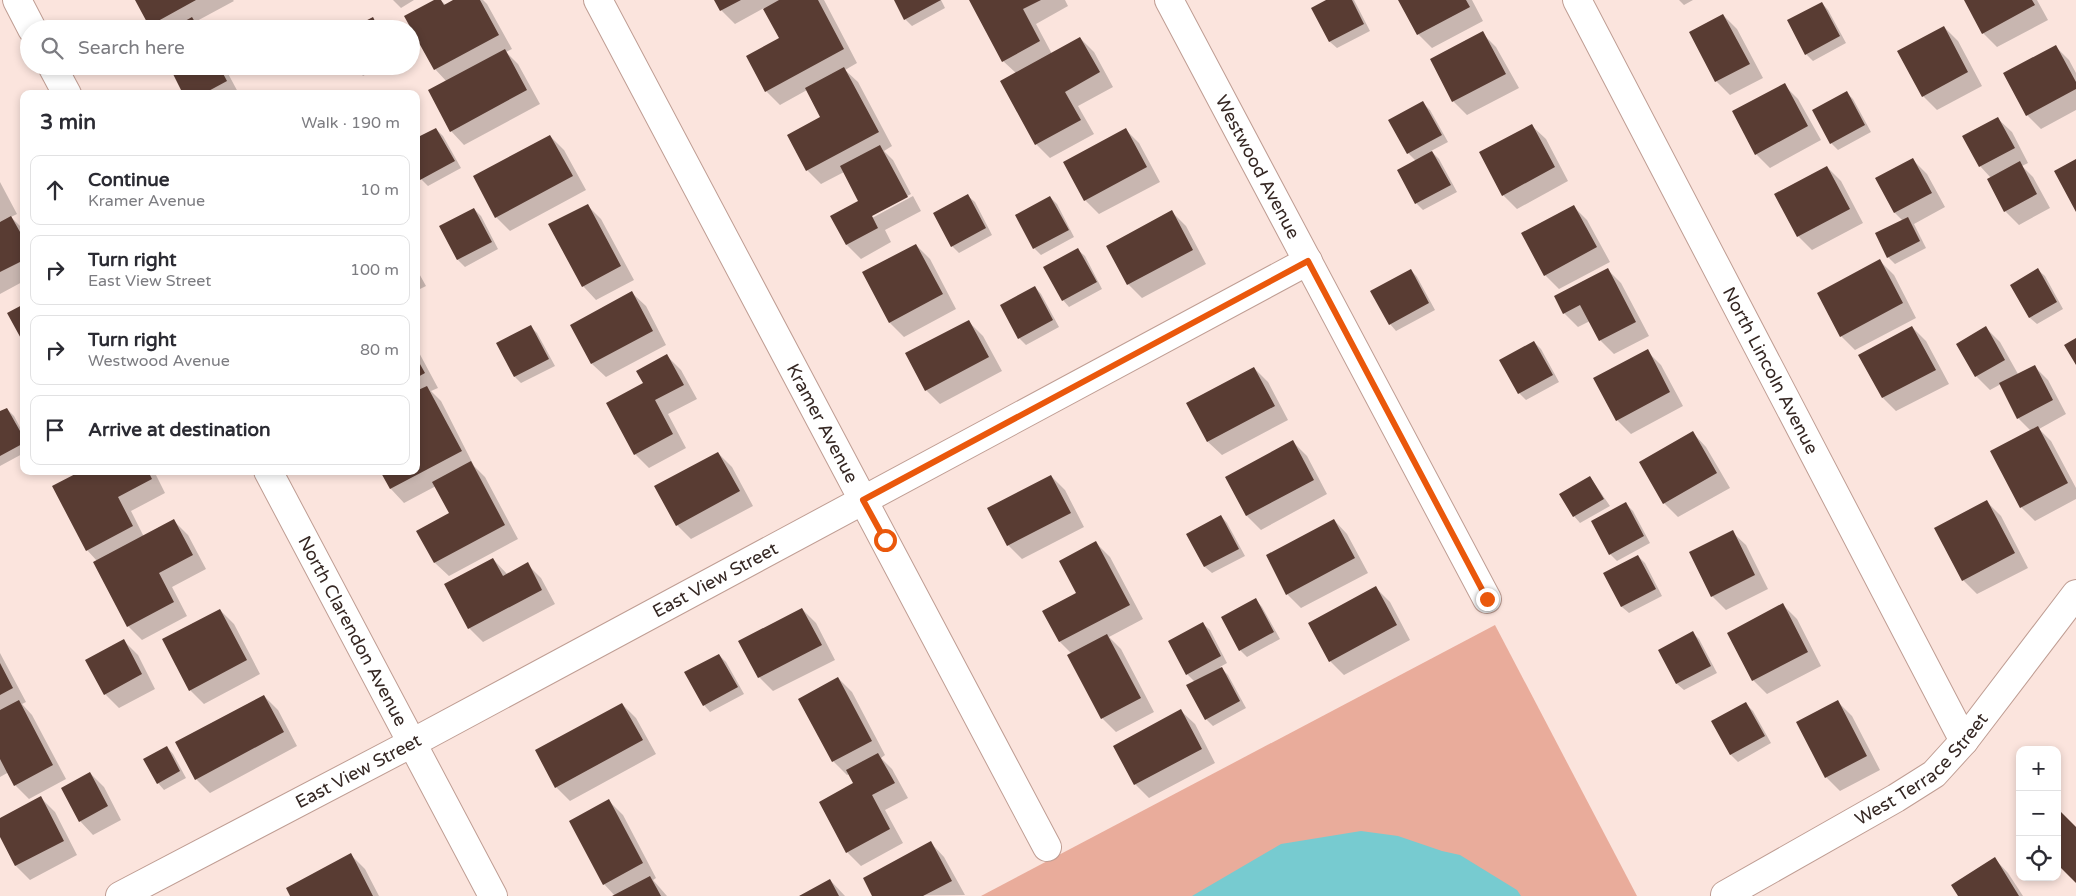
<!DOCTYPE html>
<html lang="en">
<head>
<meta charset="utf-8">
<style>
	body { margin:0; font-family:"Varela Round",sans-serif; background:#f7f7f7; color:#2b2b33 }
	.controls { position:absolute; right:15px; bottom:15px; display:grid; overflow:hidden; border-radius:10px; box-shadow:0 2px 8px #0003 }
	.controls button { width:45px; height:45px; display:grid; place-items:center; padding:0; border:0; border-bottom:1px solid #e1e1e2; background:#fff; color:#2b2b33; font:25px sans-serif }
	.stop { position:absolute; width:15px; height:15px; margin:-11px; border:4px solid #ea580c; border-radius:50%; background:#fff }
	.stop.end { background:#ea580c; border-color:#fff; box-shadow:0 1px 5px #0008 }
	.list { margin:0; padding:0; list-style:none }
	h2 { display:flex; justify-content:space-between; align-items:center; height:65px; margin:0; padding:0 20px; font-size:21px }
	h2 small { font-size:16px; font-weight:400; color:#7c7c81 }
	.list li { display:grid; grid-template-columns:32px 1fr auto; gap:15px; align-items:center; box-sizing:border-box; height:70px; margin:0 10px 10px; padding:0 10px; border:1px solid #e1e1e2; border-radius:10px }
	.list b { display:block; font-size:19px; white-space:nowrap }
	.list p { margin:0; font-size:16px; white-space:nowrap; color:#7c7c81 }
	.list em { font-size:16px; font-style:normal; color:#7c7c81 }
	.icon { flex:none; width:28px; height:28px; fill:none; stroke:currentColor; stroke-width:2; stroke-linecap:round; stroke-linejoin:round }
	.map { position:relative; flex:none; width:2076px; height:896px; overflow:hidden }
	.search { position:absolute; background:#fff; box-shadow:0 2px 8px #0003; left:20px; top:20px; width:400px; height:55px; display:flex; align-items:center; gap:12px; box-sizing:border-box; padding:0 18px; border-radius:28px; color:#7c7c81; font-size:19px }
	.panel { position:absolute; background:#fff; box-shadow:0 2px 8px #0003; left:20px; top:90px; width:400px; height:385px; border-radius:10px }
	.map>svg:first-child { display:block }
	.green { fill:#e9ac9b }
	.water { fill:#77cbd0 }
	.shadow { fill:#0003 }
	.building { fill:#593c33 }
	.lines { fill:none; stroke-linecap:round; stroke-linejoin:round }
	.minor-casing { stroke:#bf9d93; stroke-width:30 }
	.minor { stroke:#fff; stroke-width:28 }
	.route { stroke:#ea580c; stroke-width:6 }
	.labels { text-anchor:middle; stroke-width:5; stroke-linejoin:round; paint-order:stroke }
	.street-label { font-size:18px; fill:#352723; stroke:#fbe4dd }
</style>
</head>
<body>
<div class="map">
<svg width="2076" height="896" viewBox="0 0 2076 896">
	<rect width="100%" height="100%" fill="#fbe4dd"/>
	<path class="green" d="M1495 625 1637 896H981Z"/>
	<path class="water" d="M1361 831 1398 836 1442 851 1460 855 1517 890 1521 896H1192L1281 844Z"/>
	<path class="shadow" d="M136 0H233L234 1 195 22 202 29H154Z
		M393 0H414L401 8Z
		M437 0H440L446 5 455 0H483L487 4 512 49 506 52 518 64 540 104 464 145 451 131 447 82 435 69Z
		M716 0H824L857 63 845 70 858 82 892 146 884 151 893 160 911 194 872 215V218L913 196 921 211 885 230 891 242 861 259 847 245 832 217 860 202 844 172 821 184 807 170 789 136 822 118 807 90 780 105 766 91 780 39 764 8 735 24 721 10Z
		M895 0H941L945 8 912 26 905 19Z
		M971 0H1065L1068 6 1036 24 1052 54 1080 38 1094 52 1113 87 1078 106 1094 134 1050 158 1036 144 1016 73 1003 61Z
		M1328 0H1354L1370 31 1337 48 1330 42 1313 8Z
		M1400 0H1472L1483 21 1432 48 1418 34Z
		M1679 0H1693L1684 5Z
		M1965 0H2037L2048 20 1997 47 1983 33Z
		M1822 3 1828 10 1846 43 1813 61 1806 54Z
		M1723 15 1737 29 1763 78 1730 95 1716 81 1691 32Z
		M372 18 381 29H353Z
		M1944 27 1958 41 1982 86 1937 110 1923 96Z
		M1482 33 1496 47 1519 88 1467 115 1453 101 1431 60Z
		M2055 46 2069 60 2076 73V110L2041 129 2027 115Z
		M170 66H224L239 94H185Z
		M355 66H381L363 76Z
		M1784 85 1798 99 1821 140 1770 168 1756 154Z
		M1846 92 1853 99 1871 132 1838 150 1831 143Z
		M1423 103 1430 110 1448 142 1431 151 1439 159 1457 192 1423 210 1416 203V161L1408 153Z
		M1998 119 2012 132 2028 163 2022 166 2033 177 2050 208 2019 225 2005 211 1991 178 1980 166Z
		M1532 126 1546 139 1568 181 1517 209 1503 195Z
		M436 129 443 136 461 168 428 186 421 179Z
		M1126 130 1139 143 1160 182 1099 214 1085 200Z
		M550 136 564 150 586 190 510 231 496 217Z
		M1913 160 1927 174 1945 207 1914 224 1926 248 1895 264 1888 257 1903 221 1895 213 1877 179Z
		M1827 167 1841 181 1863 223 1812 250 1798 236Z
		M0 182 17 214 11 217 24 230V281L0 294Z
		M968 196 975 202 992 235 959 253 952 246Z
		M1050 197 1057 204 1074 237 1041 255 1034 248Z
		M587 205 601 219 634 280 596 300 583 286Z
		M1573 206 1587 220 1610 262 1559 289 1545 275Z
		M474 209 481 216 498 249 465 267 458 260 441 227Z
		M1172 212 1186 226 1206 264 1142 298 1128 284Z
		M916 245 930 259 956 309 904 337 890 323 863 273Z
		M1078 250 1085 256 1102 289 1069 307 1063 300Z
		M1880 261 1894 275 1916 318 1855 350 1841 336Z
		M416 268 426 286 416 291Z
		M1607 269 1621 283 1649 336 1614 354 1600 340 1590 321 1578 327 1564 313Z
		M1411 270 1417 277 1435 310 1396 331 1390 324Z
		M2038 270 2045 276 2063 309 2037 324 2030 318 2011 285Z
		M1035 287 1041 294 1059 327 1026 345 1019 338Z
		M632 293 646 306 666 345 606 377 592 364Z
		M969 322 983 336 1002 371 940 404 926 390Z
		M530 326 537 333 555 366 521 383 515 377Z
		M1912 327 1926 341 1949 384 1896 411 1883 398Z
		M1986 328 2000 342 2018 374 2034 366 2048 380 2066 414 2039 429 2051 441 2076 488V499L2035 521 2021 507 2031 431 2018 418 2001 384 1990 390 1976 376Z
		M1534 342 1541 349 1559 382 1526 400 1519 393Z
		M416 347 438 388 431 391 441 401 474 466 485 477 518 539 449 576 435 563 451 514 436 486 404 503 391 489 381 471H416Z
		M1647 351 1661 365 1683 406 1631 434 1617 420Z
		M667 356 681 370 697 399 668 414 686 448 649 468 635 454 644 384Z
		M1254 368 1268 382 1288 420 1222 455 1208 442Z
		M7 409 14 416 24 435V453L0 466V413Z
		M1693 433 1706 447 1730 488 1678 517 1664 503Z
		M1293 442 1307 456 1327 494 1261 530 1247 516 1227 477Z
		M718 453 732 467 753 506 691 539 677 525Z
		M83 471H154L165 493 131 511 144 537 174 521 188 535 206 569 172 587 187 616 142 640 128 626 97 561 87 550Z
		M1051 476 1065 490 1084 527 1022 559 1008 545Z
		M1590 477 1610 506 1580 523 1574 516Z
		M1987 502 2001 516 2028 568 1977 594 1963 580Z
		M1626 504 1633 511 1650 543 1617 561 1610 554 1593 522Z
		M1221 516 1227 523 1245 556 1212 573 1205 567 1187 534Z
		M1334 520 1347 534 1368 573 1301 608 1287 594Z
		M1732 532 1746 545 1768 589 1726 610 1712 596Z
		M1096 543 1110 557 1143 619 1109 637 1121 649 1154 712 1116 732 1102 718 1072 654 1060 642 1044 612 1078 594Z
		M1638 556 1645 563 1662 596 1629 613 1622 607 1605 574Z
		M493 559 507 574 527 564 541 578 555 604 483 642 469 628Z
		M1376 588 1390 602 1410 640 1344 675 1330 661Z
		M1256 600 1262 607 1280 639 1247 657 1240 650Z
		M1783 605 1797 619 1821 666 1767 694 1753 680Z
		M802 609 816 623 835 660 773 691 759 677Z
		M220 610 234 624 260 674 204 704 190 690Z
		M1203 624 1210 630 1227 663 1220 667 1228 675 1246 708 1213 726 1206 719 1195 682 1187 674Z
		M1693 633 1699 639 1717 673 1684 690 1677 684 1660 650Z
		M124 641 138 655 155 689 119 708 105 694Z
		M0 653 26 702 22 704 32 715 66 779 29 799 15 785 9 772 0 777Z
		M719 655 726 662 744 694 710 712 704 705Z
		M838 678 852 692 885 755 881 758 892 769 908 798 885 810 903 843 861 866 847 852 820 803 855 784 849 774 847 775 833 761Z
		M264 696 278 710 297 746 210 793 196 779Z
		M1838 702 1852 716 1880 770 1840 791 1826 777Z
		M622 704 636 718 656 754 570 801 556 787Z
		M1746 704 1753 711 1771 743 1738 762 1731 755 1713 722Z
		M1181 711 1195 724 1215 763 1149 798 1135 784Z
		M167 747 173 754 186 778 164 790 158 783Z
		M90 773 104 787 121 820 93 835 80 821Z
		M41 798 55 812 77 855 30 880 16 866 0 834V820Z
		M609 801 623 815 656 878 653 880 667 896H615L604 884Z
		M931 843 944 857 965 895 874 896Z
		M351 855 365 869 379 896H291Z
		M1995 859 2008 873 2023 896H1959Z
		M830 880 845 896H802Z"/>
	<path class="building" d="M135 0H196L149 26Z
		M434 0H441L444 5 453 0H480L499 35 434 70 404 16Z
		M714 0H741L720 11Z
		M779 0H818L844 49 765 92 746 56 779 38 763 9Z
		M894 0H941L904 20Z
		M969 0H1041L1023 9 1040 41 1002 62Z
		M1326 0H1352L1364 24 1329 42 1311 8Z
		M1398 0H1466L1470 7 1417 35Z
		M1964 0H2032L2035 5 1982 34Z
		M1822 2 1840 36 1805 55 1787 20Z
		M1723 14 1750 64 1715 82 1689 32Z
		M192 17 199 29H171Z
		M373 17 379 29H350Z
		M1944 26 1968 72 1922 97 1897 51Z
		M1483 31 1506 74 1452 102 1430 59Z
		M1080 37 1100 72 1065 92 1081 120 1035 145 1000 81Z
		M2056 45 2076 82V89L2026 116 2003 73Z
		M505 49 527 90 450 132 428 90Z
		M169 66H219L227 81 203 94H183Z
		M844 67 879 132 806 171 787 135 820 117 805 88Z
		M1785 83 1808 126 1755 155 1732 111Z
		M1847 91 1865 125 1830 144 1812 110Z
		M1423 101 1442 135 1407 154 1388 120Z
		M1998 117 2015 148 1979 167 1962 136Z
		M1532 124 1555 167 1502 196 1479 152Z
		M436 128 455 161 420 180 416 174V138Z
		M1126 128 1147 167 1084 201 1063 162Z
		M550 135 573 176 495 218 473 176Z
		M880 145 908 197 872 216 878 228 846 245 830 216 858 201 840 166Z
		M1432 151 1451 185 1415 204 1397 170Z
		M1913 158 1932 193 1894 213 1875 178Z
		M2076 159V212L2054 171Z
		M2020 161 2037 194 2004 212 1987 179Z
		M1827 166 1850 209 1797 237 1774 194Z
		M968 194 986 228 951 247 933 213Z
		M1050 196 1069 230 1033 249 1015 215Z
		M588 204 621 266 582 287 548 224Z
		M1574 205 1597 247 1544 276 1521 233Z
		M474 208 492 242 457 260 439 226Z
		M1172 210 1193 250 1127 285 1106 246Z
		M11 216 24 239V260L0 272V222Z
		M1908 217 1920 241 1887 258 1875 233Z
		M916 244 943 294 889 323 862 272Z
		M1078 248 1097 282 1062 301 1043 267Z
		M1880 259 1903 303 1840 337 1817 293Z
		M1608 268 1636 322 1599 341 1580 305 1563 314 1554 296Z
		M2038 268 2057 302 2029 318 2010 285Z
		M1411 269 1429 303 1389 325 1370 291Z
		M1035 286 1053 320 1018 339 1000 305Z
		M632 291 653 331 591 364 570 325Z
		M24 304V344L7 313Z
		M969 320 989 357 925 391 905 353Z
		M531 325 549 359 514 377 496 343Z
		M1912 326 1936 370 1882 398 1858 355Z
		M1986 326 2005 360 1975 377 1956 344Z
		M2076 338V365L2064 345Z
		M1534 341 1553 375 1518 394 1499 360Z
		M1648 349 1670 392 1616 421 1593 378Z
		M667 354 684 385 655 400 673 434 634 455 606 403 643 383 636 371Z
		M416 357 425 373 416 378Z
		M2035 365 2053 400 2017 419 1999 383Z
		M1254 367 1275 406 1207 442 1186 403Z
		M427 386 462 451 390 489 380 471H416V391Z
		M7 408 24 438V443L0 456V411Z
		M2038 426 2068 483 2020 508 1990 451Z
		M1693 431 1717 473 1663 504 1639 462Z
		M1293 440 1314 480 1246 516 1225 477Z
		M718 452 740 491 676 526 654 486Z
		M471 461 505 525 434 563 416 531 449 513 432 482Z
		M81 471H148L152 479 118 497 133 526 86 551 52 486Z
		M1051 475 1071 513 1007 546 987 508Z
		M1590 476 1604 499 1573 517 1559 494Z
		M1987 500 2015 553 1962 581 1934 528Z
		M1626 502 1644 536 1609 555 1591 521Z
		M1221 515 1239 549 1204 567 1186 534Z
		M174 519 193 555 159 573 174 602 127 627 93 562Z
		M1334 519 1355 558 1286 595 1266 555Z
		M1733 530 1755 575 1711 597 1689 552Z
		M1096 541 1130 605 1059 642 1042 611 1076 593 1059 561Z
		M1638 555 1656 589 1621 607 1603 573Z
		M493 558 503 576 528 562 542 590 468 629 444 584Z
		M1376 586 1397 625 1329 662 1308 623Z
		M1256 598 1274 632 1239 651 1221 617Z
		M1783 603 1808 652 1752 681 1727 633Z
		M802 608 822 645 758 678 738 641Z
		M220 609 247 660 189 691 162 639Z
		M1203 622 1221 656 1186 675 1168 641Z
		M1693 631 1711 666 1676 684 1658 650Z
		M1107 634 1141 698 1101 719 1067 655Z
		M124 639 142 674 104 695 85 660Z
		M719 654 738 687 703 706 684 672Z
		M0 663 13 688 0 695Z
		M1222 667 1240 701 1205 720 1186 685Z
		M838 677 872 741 832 762 798 699Z
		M264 695 284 732 195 780 175 742Z
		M19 700 53 765 14 786 0 759V710Z
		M1838 700 1867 756 1825 778 1796 722Z
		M1746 702 1765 736 1730 755 1711 721Z
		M622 703 643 740 555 788 535 750Z
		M1181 709 1202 749 1134 785 1113 746Z
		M167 746 180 771 157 784 143 759Z
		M878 753 895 783 872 795 890 829 846 853 819 802 853 783 846 770Z
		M90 772 108 806 79 822 61 788Z
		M41 796 64 841 15 866 0 837V818Z
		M609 799 643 863 603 885 569 821Z
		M2057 808 2076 827V883L2057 864Z
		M931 841 952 881 923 896H872L863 878Z
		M351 853 373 896H290L286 888Z
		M1995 857 2019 896H1958L1951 885Z
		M650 876 661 896H612Z
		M830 879 839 896H799Z"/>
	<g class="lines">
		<g class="minor-casing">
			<g id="minor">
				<path d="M17 0 32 29"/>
				<path id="s1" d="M598 0 1047 847"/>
				<path id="s2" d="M1169 0 1487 599"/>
				<path id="s3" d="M1577 0 1964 741"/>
				<path d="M52 66 67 94"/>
				<path id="s4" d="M268 471 493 896"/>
				<path id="s5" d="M1725 895 1896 798 1934 774 1964 741 2076 594"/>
				<path id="s6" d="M120 896 412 743 1308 261"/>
			</g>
		</g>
		<use href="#minor" class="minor"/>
	</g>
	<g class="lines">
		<path class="route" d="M885 540 863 500 1308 261 1487 599"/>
	</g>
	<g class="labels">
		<g class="street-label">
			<text dy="6" stroke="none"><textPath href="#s2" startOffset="189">Westwood Avenue</textPath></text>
			<text dy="6" stroke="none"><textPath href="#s3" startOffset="418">North Lincoln Avenue</textPath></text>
			<text dy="6" stroke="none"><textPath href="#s1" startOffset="479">Kramer Avenue</textPath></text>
			<text dy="6" stroke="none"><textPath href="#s6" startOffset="674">East View Street</textPath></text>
			<text dy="6" stroke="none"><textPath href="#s4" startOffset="181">North Clarendon Avenue</textPath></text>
			<text dy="6" stroke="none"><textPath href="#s5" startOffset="235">West Terrace Street</textPath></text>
			<text dy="6" stroke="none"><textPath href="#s6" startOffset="269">East View Street</textPath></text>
		</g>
	</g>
</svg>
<div class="controls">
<button>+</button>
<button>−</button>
<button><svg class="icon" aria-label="locate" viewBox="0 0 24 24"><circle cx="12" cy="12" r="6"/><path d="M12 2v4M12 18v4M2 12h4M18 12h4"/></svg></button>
</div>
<div class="stop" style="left:885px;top:540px"></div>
<div class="stop end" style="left:1487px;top:599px"></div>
<div class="search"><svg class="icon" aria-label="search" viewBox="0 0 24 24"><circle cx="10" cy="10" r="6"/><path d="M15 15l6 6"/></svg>Search here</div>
<section class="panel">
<h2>3 min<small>Walk · 190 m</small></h2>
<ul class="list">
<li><svg class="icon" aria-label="ahead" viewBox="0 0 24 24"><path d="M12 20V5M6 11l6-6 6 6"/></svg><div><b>Continue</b><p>Kramer Avenue</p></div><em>10 m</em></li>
<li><svg class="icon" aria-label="right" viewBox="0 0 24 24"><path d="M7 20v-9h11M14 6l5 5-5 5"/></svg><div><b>Turn right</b><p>East View Street</p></div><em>100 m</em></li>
<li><svg class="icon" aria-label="right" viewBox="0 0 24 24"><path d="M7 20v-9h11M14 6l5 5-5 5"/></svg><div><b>Turn right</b><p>Westwood Avenue</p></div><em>80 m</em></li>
<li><svg class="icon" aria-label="arrive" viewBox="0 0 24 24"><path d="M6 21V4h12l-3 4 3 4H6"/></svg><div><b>Arrive at destination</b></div></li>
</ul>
</section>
</div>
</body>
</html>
